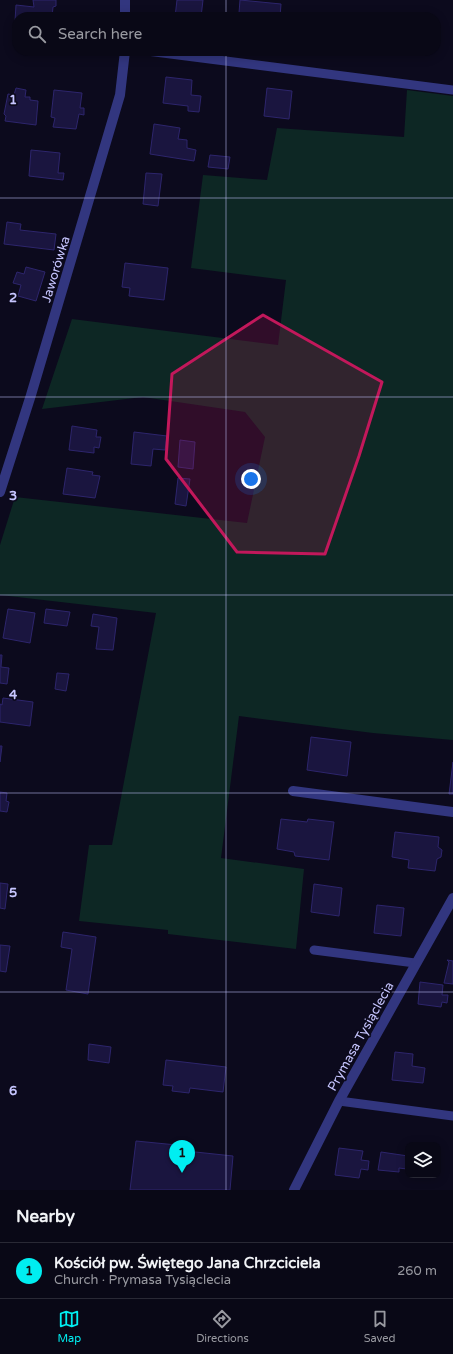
<!DOCTYPE html>
<html lang="en">
<head>
<meta charset="utf-8">
<style>
	body { margin:0; font-family:"Varela Round",sans-serif; background:#171623; color:#f1f3f6 }
	.controls { position:absolute; right:12px; bottom:12px; display:grid; overflow:hidden; border-radius:8px; box-shadow:0 2px 10px #0003 }
	.controls button { width:36px; height:36px; display:grid; place-items:center; padding:0; border:0; border-bottom:1px solid #292935; background:#090816; color:#f1f3f6; font:20px sans-serif }
	.you { position:absolute; left:251px; top:479px; width:14px; height:14px; margin:-10px; border:3px solid #fff; border-radius:50%; background:#1a73e8; box-shadow:0 0 0 6px #1a73e833 }
	.badge { display:grid; place-items:center; width:26px; height:26px; border-radius:50%; background:#00eef1; color:#111; font-size:13px; font-weight:700 }
	.pin { position:absolute; translate:-50% -33px; filter:drop-shadow(0 1px 2px #0008) }
	.pin::after { content:''; position:absolute; top:21px; width:14px; height:12px; background:inherit; clip-path:polygon(0 0,100% 0,50% 100%) }
	.list { margin:0; padding:0; list-style:none }
	h2 { display:flex; justify-content:space-between; align-items:center; height:52px; margin:0; padding:0 16px; font-size:17px }
	h2 small { font-size:13px; font-weight:400; color:#999aa1 }
	.list li { display:grid; grid-template-columns:26px 1fr auto; gap:12px; align-items:center; box-sizing:border-box; height:56px; padding:0 16px; border-top:1px solid #292935 }
	.list b { display:block; font-size:15px; white-space:nowrap }
	.list p { margin:0; font-size:13px; white-space:nowrap; color:#999aa1 }
	.list em { font-size:13px; font-style:normal; color:#999aa1 }
	.icon { flex:none; width:22px; height:22px; fill:none; stroke:currentColor; stroke-width:2; stroke-linecap:round; stroke-linejoin:round }
	.map { position:relative; flex:none; width:453px; height:1190px; overflow:hidden }
	.search { position:absolute; background:#090816; box-shadow:0 2px 10px #0003; left:12px; right:12px; top:12px; height:44px; display:flex; align-items:center; gap:10px; box-sizing:border-box; padding:0 14px; border-radius:16px; color:#999aa1; font-size:15px }
	.sheet { height:108px; background:#090816 }
	nav { display:flex; justify-content:space-around; align-items:center; box-sizing:border-box; height:56px; border-top:1px solid #292935; background:#090816; font-size:11px; color:#999aa1 }
	nav a { display:grid; justify-items:center; gap:2px }
	nav .on { color:#00eef1 }
	.map>svg:first-child { display:block }
	.green { fill:#0d2724 }
	.building { fill:#1a153f; stroke:#2d256c }
	.lines { fill:none; stroke-linecap:round; stroke-linejoin:round }
	.lane { stroke:#32367f; stroke-width:9 }
	.street { stroke:#32367f; stroke-width:10 }
	.marked { fill:#c2185b; fill-opacity:0.2; stroke:#c2185b; stroke-width:3; stroke-linejoin:round }
	.grid { fill:none; stroke:#c7c6ff; stroke-width:1; stroke-opacity:0.55 }
	.labels { text-anchor:middle; stroke-width:3.5; stroke-linejoin:round; paint-order:stroke }
	.street-label { font-size:13px; fill:#c7c6ff; stroke:#0c0a1d }
	.grid-label { font-size:13px; text-anchor:middle; font-weight:bold; fill:#c7c6ff; stroke:#0c0a1d; stroke-width:3.5; stroke-linejoin:round; paint-order:stroke }
</style>
</head>
<body>
<div class="map">
<svg width="453" height="1190" viewBox="0 0 453 1190">
	<rect width="100%" height="100%" fill="#0c0a1d"/>
	<path class="green" d="M407 90 453 96V740L373 733 239 716 221 858 304 869 296 949 168 934V930L79 921 89 845H112L156 613 0 595V545L15 497 247 523 265 437 245 412 143 397 42 409 72 319 278 345 286 280 191 268 203 175 267 180 277 128 404 137Z"/>
	<path class="building" d="M33 0H56V6L53 7 52 17H17V21H15L16 5 34 7Z
		M177 0H203L201 17H175Z
		M240 0 281 4 280 17 239 13Z
		M241 13 275 17H240Z
		M166 77 192 80 191 95 201 96 199 112 188 111V106L163 103Z
		M16 88 26 90 25 97H30V100L38 101 36 125 5 121 6 116 4 114 8 94 14 95Z
		M267 88 292 91 289 119 264 116Z
		M54 90 82 93 80 108H84V115L79 114 76 129 53 127 55 118 51 117Z
		M154 124 180 128 178 139 187 140V148L196 150 194 161 150 154Z
		M31 150 60 153 58 173H64L63 180 29 176Z
		M210 155 230 157 228 169 208 167Z
		M146 173 162 174 158 206 143 204Z
		M7 222 21 224 20 230 56 234 54 250 4 244Z
		M125 263 168 268 164 300 129 296 130 288 122 287Z
		M26 267 45 272 36 301 18 296 21 285 13 283 17 272 24 274Z
		M72 426 97 430 96 437H101L99 448 94 447V453L69 450Z
		M134 432 167 436 165 450 153 449 151 466 131 464Z
		M180 440 195 442 193 469 178 467Z
		M67 468 93 472 92 475 100 476 95 498 63 494Z
		M178 478 190 479 186 506 175 504Z
		M8 609 35 613 30 643 3 638Z
		M46 609 70 612 67 626 44 623Z
		M93 614 117 618 113 650 96 649 99 627 91 626Z
		M0 655H2L1 667 9 668 7 684 0 683Z
		M57 673 69 674 66 691 55 689Z
		M3 698 33 702 30 726 0 722V704L2 705Z
		M311 737 351 742 347 776 307 770Z
		M0 746H2L0 762Z
		M453 762V794H449Z
		M0 792 7 793 6 801 9 802 7 812 0 811Z
		M281 819 307 822 308 819 334 822 329 860 295 856 294 852 277 849Z
		M395 832 439 837 438 847 442 850 441 857 437 859 435 871 408 868 409 860 392 857Z
		M0 883 8 884 5 909 0 908Z
		M314 884 342 888 339 916 311 912Z
		M377 905 404 908 401 936 374 933Z
		M63 932 96 937 88 994 66 990 72 949 61 947Z
		M0 945 10 946 6 972 0 971Z
		M447 960 453 961V984L444 983 449 962Z
		M420 982 443 985 442 995H448L447 1003 442 1002 441 1007 418 1004Z
		M89 1044 111 1047 109 1063 88 1060Z
		M395 1052 413 1054 412 1066 425 1068 423 1083 392 1080Z
		M166 1060 226 1067 223 1092 190 1088 189 1093 172 1091 173 1086 163 1085Z
		M136 1141 187 1146 186 1151 233 1156 230 1190H130Z
		M339 1148 363 1151 361 1160 369 1161 368 1170 361 1169 359 1178 335 1175Z
		M381 1152 408 1156 407 1169 399 1168V1172L378 1170Z"/>
	<g class="lines">
		<path class="lane" d="M147 51 453 90
			M314 950 415 963
			M339 1101 453 1116"/>
		<path class="street" d="M125 0V17
			M0 492 31 395 120 95 125 51
			M293 791 453 812
			M294 1190 339 1101 453 898"/>
	</g>
	<path class="marked" d="M263 315 382 382 359 456 325 554 237 552 166 459 172 374Z"/>
	<path class="grid" d="M226 0V17M226 51V1190M0 198H453M0 397H453M0 595H453M0 793H453M0 992H453"/>
	<g class="labels">
		<g class="street-label">
			<text transform="translate(55 269) rotate(-73)" y="5">Jaworówka</text>
			<text transform="translate(360 1036) rotate(-61)" y="5">Prymasa Tysiąclecia</text>
		</g>
	</g>
	<g class="grid-label">
		<text x="13" y="104">1</text>
		<text x="13" y="302">2</text>
		<text x="13" y="500">3</text>
		<text x="13" y="699">4</text>
		<text x="13" y="897">5</text>
		<text x="13" y="1095">6</text>
	</g>
</svg>
<div class="controls">
<button><svg class="icon" aria-label="layers" viewBox="0 0 24 24"><path d="M12 4l9 5-9 5-9-5zM3 14l9 5 9-5"/></svg></button>
</div>
<div class="you"></div>
<div class="pin badge" style="left:182px;top:1173px">1</div>
<div class="search"><svg class="icon" aria-label="search" viewBox="0 0 24 24"><circle cx="10" cy="10" r="6"/><path d="M15 15l6 6"/></svg>Search here</div>
</div>
<section class="sheet">
<h2>Nearby<small></small></h2>
<ul class="list">
<li><span class="badge">1</span><div><b>Kościół pw. Świętego Jana Chrzciciela</b><p>Church · Prymasa Tysiąclecia</p></div><em>260 m</em></li>
</ul>
</section>
<nav>
<a class="on"><svg class="icon" aria-label="map" viewBox="0 0 24 24"><path d="M3 6l6-2 6 2 6-2v14l-6 2-6-2-6 2zM9 4v14M15 6v14"/></svg>Map</a>
<a><svg class="icon" aria-label="directions" viewBox="0 0 24 24"><path d="M12 3l9 9-9 9-9-9zM9 14v-3h6M13 9l2 2-2 2"/></svg>Directions</a>
<a><svg class="icon" aria-label="saved" viewBox="0 0 24 24"><path d="M7 4h10v16l-5-4-5 4z"/></svg>Saved</a>
</nav>
</body>
</html>
